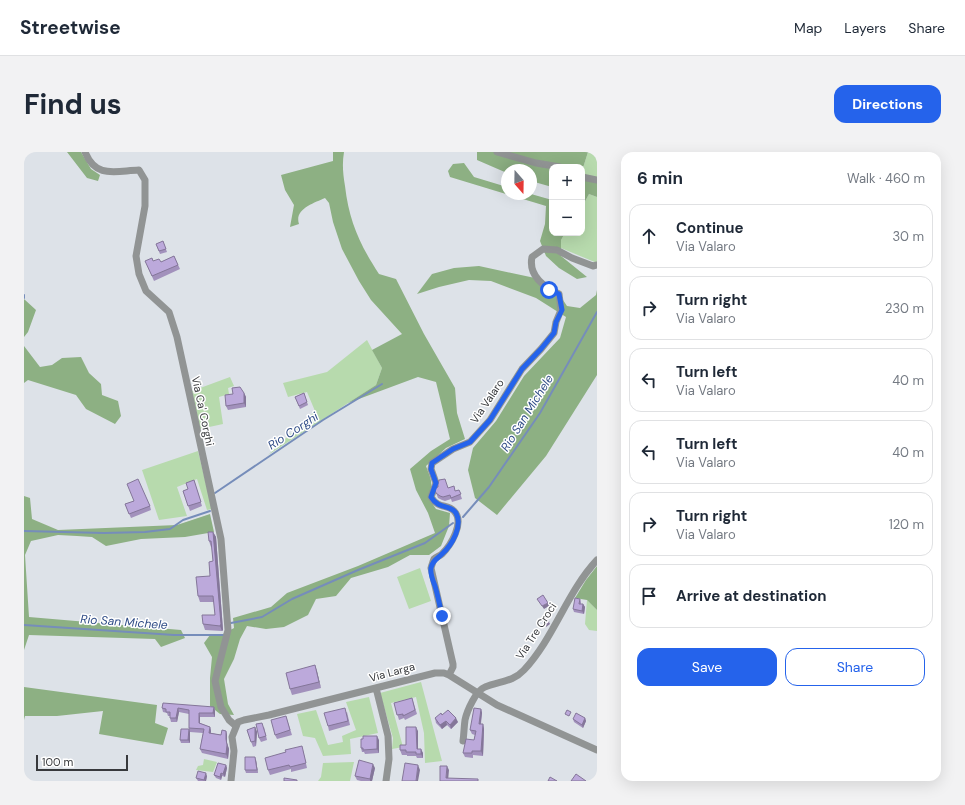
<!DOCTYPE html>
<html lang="en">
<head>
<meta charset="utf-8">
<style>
	body { margin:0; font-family:"DM Sans",sans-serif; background:#f2f2f3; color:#1f2937 }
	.controls { position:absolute; right:12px; top:12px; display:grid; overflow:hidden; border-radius:8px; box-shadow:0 4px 16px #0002 }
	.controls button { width:36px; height:36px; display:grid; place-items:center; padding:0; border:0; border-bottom:1px solid #e0e1e3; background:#fff; color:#1f2937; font:20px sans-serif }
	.compass { position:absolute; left:477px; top:12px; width:36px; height:36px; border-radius:50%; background:#fff; box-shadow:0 4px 16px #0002; rotate:160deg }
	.scale { position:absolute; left:12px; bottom:10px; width:92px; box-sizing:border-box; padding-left:4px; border:2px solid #37393c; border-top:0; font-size:11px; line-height:14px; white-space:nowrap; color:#37393c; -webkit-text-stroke:3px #fff; paint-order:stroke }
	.stop { position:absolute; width:12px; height:12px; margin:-9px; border:3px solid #2563eb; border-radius:50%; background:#fff }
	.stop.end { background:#2563eb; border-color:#fff; box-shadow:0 1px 4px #0008 }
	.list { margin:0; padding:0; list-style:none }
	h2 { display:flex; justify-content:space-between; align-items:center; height:52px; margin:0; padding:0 16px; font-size:17px }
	h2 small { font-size:13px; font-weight:400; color:#747a83 }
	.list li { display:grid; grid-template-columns:26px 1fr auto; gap:12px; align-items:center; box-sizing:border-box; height:64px; margin:0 8px 8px; padding:0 8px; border:1px solid #e0e1e3; border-radius:12px }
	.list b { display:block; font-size:15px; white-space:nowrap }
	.list p { margin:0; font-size:13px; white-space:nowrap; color:#747a83 }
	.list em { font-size:13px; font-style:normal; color:#747a83 }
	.actions { display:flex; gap:8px; padding:12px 16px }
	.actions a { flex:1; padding:9px 0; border:1px solid #2563eb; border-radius:12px; text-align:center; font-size:14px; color:#2563eb }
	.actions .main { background:#2563eb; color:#fff }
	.icon { flex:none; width:22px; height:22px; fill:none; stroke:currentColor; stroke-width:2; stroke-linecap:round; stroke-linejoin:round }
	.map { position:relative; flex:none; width:573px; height:629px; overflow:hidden; border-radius:12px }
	header { display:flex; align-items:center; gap:24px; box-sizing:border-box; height:56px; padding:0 20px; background:#fff; border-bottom:1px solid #e0e1e3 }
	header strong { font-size:19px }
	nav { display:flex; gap:22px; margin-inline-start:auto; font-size:14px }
	.intro { display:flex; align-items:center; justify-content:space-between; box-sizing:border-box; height:96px; padding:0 24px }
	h1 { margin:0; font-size:28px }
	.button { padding:10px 18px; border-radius:12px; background:#2563eb; color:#fff; font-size:14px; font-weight:700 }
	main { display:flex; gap:24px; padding:0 24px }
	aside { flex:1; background:#fff; border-radius:12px; box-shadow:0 4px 16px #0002 }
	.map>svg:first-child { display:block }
	.green { fill:#b7daad }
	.forest { fill:#8db083 }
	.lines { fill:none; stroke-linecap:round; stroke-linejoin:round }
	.stream { stroke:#768dba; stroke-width:2 }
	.street { stroke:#919494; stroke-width:7 }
	.wall { fill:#a291bc }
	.shaded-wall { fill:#847699 }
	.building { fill:#bca9db; stroke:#847699 }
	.route { stroke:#2563eb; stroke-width:5 }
	.labels { text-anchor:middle; stroke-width:3; stroke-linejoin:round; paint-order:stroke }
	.street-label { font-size:11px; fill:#37393c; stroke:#fff }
	.water-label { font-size:12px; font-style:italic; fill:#304d87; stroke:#fff }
</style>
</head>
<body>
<header>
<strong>Streetwise</strong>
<nav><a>Map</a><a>Layers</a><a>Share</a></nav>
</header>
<div class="intro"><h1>Find us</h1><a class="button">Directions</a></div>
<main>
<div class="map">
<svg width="573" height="629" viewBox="0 0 573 629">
	<rect width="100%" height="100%" fill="#dde2e8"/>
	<path class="green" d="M564 0H573V28L558 25V19Z
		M565 42 573 45V111L537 96V88L541 81H558V55Z
		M343 188 358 216 352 233 244 303 291 259 283 240 264 245 259 231 303 220Z
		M206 225 210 234 204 236 205 242 195 245 199 272 176 277 168 239Z
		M174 299 188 357 183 358 173 327 153 335 163 364 135 368 118 318Z
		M396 416 407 449 385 457 373 425Z
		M563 448 573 458V479L565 478 561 472Z
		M397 530 418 609 401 611 400 581 392 545 367 551 379 595 368 597 369 586 356 541Z
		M345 545 354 581 326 587 327 602 299 604 291 586 279 584 273 562 292 558 304 593 319 590 318 584 332 578 322 550Z
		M180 607 193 610 189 620 172 618 174 614 179 613Z
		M330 610 326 629H294L297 625 299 611Z"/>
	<path class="forest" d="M43 0H57L67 17 76 23 74 29 63 26Z
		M309 0H320C318 12 319 22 321 34 325 69 336 93 355 122L372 127 400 182 431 236 433 261 441 287 422 296 402 314C407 328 410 331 404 345L412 357 426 361 425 374 417 394 405 403H386L364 415 327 426 312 444 292 447 284 463 260 475 242 477 223 474 216 487 210 507 200 527 204 552 210 563 196 562 186 554V526L188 505 180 491 186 483H197L210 476 209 466 247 455 263 441 334 414 411 381 404 361 392 338 386 317 407 299 426 287 412 230 394 225 324 251 352 233 358 216 348 198 378 182 347 148 335 129 318 97 309 70 305 51 301 46C290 51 270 57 275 72L266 75 270 53 261 38 257 23 309 9Z
		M453 0H564L558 19V15H528V35L507 29V18H483V21L453 8Z
		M440 11 450 25 483 35V42H507L528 48V81H541L537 88V104L563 125 553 127 535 116 522 104 516 89 521 72 522 54 426 25 424 19 429 12Z
		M558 25 573 28V45L565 42 558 55Z
		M455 114 511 126 535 142 543 154 556 156 572 143 573 138V223L522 304 473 363 451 346 444 318 449 296 472 269 500 224 536 186 542 165 512 146 467 129 445 128 415 135 393 142 408 122 430 116Z
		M0 147 12 158 4 180 0 185Z
		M0 194 16 215 28 213 38 206 57 205 65 221 77 232 78 243 94 249 97 264 91 272 62 257 52 243 4 228 0 231Z
		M0 344 6 346 8 367 34 378 153 373 186 362 190 380 161 385 117 387 82 394 68 385 53 384 34 383 7 389 1 403 5 465 157 478 161 486 137 495 131 487 5 483 0 498Z
		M573 414V458L563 448 551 446 562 428Z
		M0 535 133 553 131 571 144 576 139 593 75 582 79 559 33 564H1L0 568Z"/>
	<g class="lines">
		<path class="stream" d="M0 143V146
			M191 341 299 268 358 232
			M439 365 465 335 516 261 573 160
			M0 379 80 381 121 380 146 377 159 368 186 359
			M207 471 238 465 268 447 334 418 401 391 429 371
			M0 473 150 483H200"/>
		<path class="street" d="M61 0C72 27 91 19 115 18L121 28V54L112 104 115 122 122 139 145 160 153 185 197 387 204 478 191 529 197 555 205 568 212 574
			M473 0 512 11 536 15
			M558 25 573 28
			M425 523 429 515V512L407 416C408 413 409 409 410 407 412 405 416 404 418 402 427 393 441 370 430 359 423 351 415 358 407 345L412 331 407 317 408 311 429 297 446 290 466 268 498 217 517 197 530 181 532 170 537 158 535 142C520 135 504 124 508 105L519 97 533 98 548 106 569 114 573 113
			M352 536 364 584 365 607 362 629
			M439 589C440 582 440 575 441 568 443 559 452 538 461 535 476 529 489 530 500 518 530 486 543 440 573 408
			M207 629 210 599 208 585 214 570 220 568 245 563 411 521H420L425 523 473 553 573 598"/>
	</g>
	<path class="wall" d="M139 89 143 100 136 102 132 92Z
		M150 104 156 117 130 129 123 113 129 109 137 110Z
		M220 241 222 245V255L204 258 202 254 209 242Z
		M280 241 284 253 276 257 271 245Z
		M170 328 178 354 166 359 159 339 164 337Z
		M424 336 431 339 435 338 438 347 428 350 427 347 421 349 418 348 414 346 411 338Z
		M110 349 126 354 127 358 107 366 101 352Z
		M189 380 192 385 199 478 198 479 181 478 179 472 191 463 190 450H176L174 444 186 424 189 409 188 395H187L185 389Z
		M556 447 557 450V452H559L561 455 560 462 550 460 549 457Z
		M291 513 297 536 268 543 266 537Z
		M388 546 393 562 381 568 380 566 375 568 370 551Z
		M190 555 191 559V565H176V571L186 575 187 579V581L197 583 202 579 203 583V591L205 597 204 607 178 601 176 597 179 581 166 580V591H157L156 588 165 577V562L155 560 153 570H147L146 566V564H144L143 561 139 560 138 556Z
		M457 557 458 561 457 572H459L460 577 459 604 449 603V606L441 605 439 601 450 588 451 583 448 582 446 578Z
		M323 560 326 573 305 579 304 574Z
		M418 563 434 570 427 577 423 573 418 577 412 571 411 566Z
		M262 564 268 583 253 587 251 583Z
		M561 566 562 569 559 576 550 570 549 567Z
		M231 575 233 580 232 594 229 595 223 578Z
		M240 575 243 588 237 590 235 586Z
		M394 579V597L399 601V606H393L392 604H383V603H378L376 598 382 593Z
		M355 588V601L341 602 340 600H338L337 596Z
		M279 598 283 616 267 620V617L246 623 244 618Z
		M232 608 234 621H222L221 618Z
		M202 613 203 616 201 625 198 624 197 628 192 626 190 623Z
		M351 616 348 629H337L333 628 331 624Z
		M183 624 182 629H174L172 626Z"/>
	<path class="shaded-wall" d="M220 241 222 245V255L220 251Z
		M189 380 192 385 199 478 198 479 196 474Z
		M524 451 525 454 520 457 518 454Z
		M559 452 561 455 560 462 558 459Z
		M525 470 526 472 522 475 521 473Z
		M291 513 293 519 297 536 295 530Z
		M190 555 191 559V565L189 561Z
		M154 556 155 560 153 570 152 566Z
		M457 557 458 561 456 576 455 572Z
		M175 561 176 565V575L175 571Z
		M432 566 434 570 427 577 426 573Z
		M561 566 562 569 559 576 558 573Z
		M422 569 423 573 418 577 416 573Z
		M459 572 460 577 459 604 457 599Z
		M186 575 187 579 186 585 185 581Z
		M231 575 233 580 232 594 231 589Z
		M392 575 394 579V601L393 597Z
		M165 577 166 580V591L164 588Z
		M202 579 203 583V591L205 597 204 607 202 602Z
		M353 584 355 588V601L353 597Z
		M397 597 399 601V606L397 602Z
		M231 605 232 608 234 621 233 618Z
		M349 612 351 616 348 629H346V627Z
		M202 613 203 616 201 625 199 622Z
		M394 613 396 618 394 629H392Z
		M423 614 425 618 424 629 422 626Z
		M182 621 183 624 182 629H181L180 628Z
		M197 621 198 624 197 628 196 625Z"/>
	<path class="building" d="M139 89 142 97 135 99 132 92Z
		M150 104 154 113 128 124 121 109 128 106 129 109 135 107 137 110Z
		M216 235 220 241V251L202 254 201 243 209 242 208 236Z
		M280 241 283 250 275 254 271 245Z
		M114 327 126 354 105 362 101 352 110 349 103 332Z
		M421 327 424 336 430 334 431 339 435 338 437 342 427 346 426 343 419 345 416 344 412 341 411 338 412 336 414 335V332L415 328Z
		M170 328 177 350 164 354 159 339 164 337 162 331Z
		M184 380H189L197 472 196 474 179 472 178 463H191L189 444H174L172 425 186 424 185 410 189 409 187 389H185Z
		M519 443 524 451 518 454 513 447Z
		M551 446 556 447 555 452H559L558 459 549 457Z
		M522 465 525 470 521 473 518 468Z
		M291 513 295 530 266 537 262 521Z
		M388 546 391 558 379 564V562L373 563 370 551Z
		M139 551 190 555 189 561H175V571L186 575 185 581 197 583 198 578 202 579V587L203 593 202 602 176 597 180 577 165 576V558L154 556 152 566H146V560H142V557L138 556Z
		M321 556 324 569 304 574 300 561Z
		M450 556 457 557 455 572H459L457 599H448V601H439L442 587 450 588 452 579 446 578Z
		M424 558 432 566 426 573 422 569 416 573 411 566 417 561 418 563Z
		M543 558 547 560 545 564 541 562Z
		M552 561 561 566 558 573 549 567Z
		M262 564 266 578 251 583 247 568Z
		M238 571 242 584 235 586 232 572Z
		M231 575V589L227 590 223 578Z
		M382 575H392L393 597H397V602H392V600H382V598H376V593H382Z
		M157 577H165L164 588H156Z
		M339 584H353V597L339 598V596H337V587H339Z
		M278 594 282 611 266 615 265 613 244 618 241 606 262 600 261 598Z
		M221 605H231L233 618H221Z
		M335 608 349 612 346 627 331 624Z
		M194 611 202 613 199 622 197 621 196 625 190 623Z
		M381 611 394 613 392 629H378Z
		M416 614H423L422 626 454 627V629H416Z
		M174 619 182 621 180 628 172 626Z
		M552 622 562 629H547Z
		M526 625 533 629H524Z
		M260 626 273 628V629H260Z"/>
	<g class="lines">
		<path class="route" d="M418 464C416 454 414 444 411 434 409 429 406 422 407 416 408 409 413 407 418 402 428 393 439 374 432 361 426 352 415 358 407 345L412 331 407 317 408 311 429 297 446 290 466 268 498 217 517 197 530 181 532 170 538 158 535 142 525 138"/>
	</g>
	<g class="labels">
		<g class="street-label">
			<text transform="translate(463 249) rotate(-56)" y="4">Via Valaro</text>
			<text transform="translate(179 259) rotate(78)" y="4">Via Ca' Corghi</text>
			<text transform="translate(512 479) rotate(-57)" y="4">Via Tre Croci</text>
			<text transform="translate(368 520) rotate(-15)" y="4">Via Larga</text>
		</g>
		<g class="water-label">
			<text transform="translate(503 261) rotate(-58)" y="4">Rio San Michele</text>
			<text transform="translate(269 279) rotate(-33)" y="4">Rio Corghi</text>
			<text transform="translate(100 470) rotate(4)" y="4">Rio San Michele</text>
		</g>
	</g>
</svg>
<div class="controls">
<button>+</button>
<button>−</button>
</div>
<svg class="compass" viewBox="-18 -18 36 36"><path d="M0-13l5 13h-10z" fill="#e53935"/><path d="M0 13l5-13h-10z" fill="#747a83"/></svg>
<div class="scale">100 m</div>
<div class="stop" style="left:525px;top:138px"></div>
<div class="stop end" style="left:418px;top:464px"></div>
</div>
<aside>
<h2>6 min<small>Walk · 460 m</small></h2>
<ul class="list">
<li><svg class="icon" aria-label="ahead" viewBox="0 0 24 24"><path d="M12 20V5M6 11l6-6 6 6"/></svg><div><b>Continue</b><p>Via Valaro</p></div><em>30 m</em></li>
<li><svg class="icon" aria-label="right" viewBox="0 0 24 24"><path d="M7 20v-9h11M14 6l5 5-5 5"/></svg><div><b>Turn right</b><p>Via Valaro</p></div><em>230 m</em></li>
<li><svg class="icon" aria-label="left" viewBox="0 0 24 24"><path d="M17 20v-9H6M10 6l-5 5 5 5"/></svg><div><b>Turn left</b><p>Via Valaro</p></div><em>40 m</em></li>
<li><svg class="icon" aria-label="left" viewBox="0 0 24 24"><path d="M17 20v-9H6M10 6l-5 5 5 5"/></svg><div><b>Turn left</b><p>Via Valaro</p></div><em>40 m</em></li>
<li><svg class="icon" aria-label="right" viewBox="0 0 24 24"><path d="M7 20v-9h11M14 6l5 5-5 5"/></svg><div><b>Turn right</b><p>Via Valaro</p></div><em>120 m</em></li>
<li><svg class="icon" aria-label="arrive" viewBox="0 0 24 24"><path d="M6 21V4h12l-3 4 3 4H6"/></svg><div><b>Arrive at destination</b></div></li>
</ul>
<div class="actions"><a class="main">Save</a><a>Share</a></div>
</aside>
</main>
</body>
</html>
